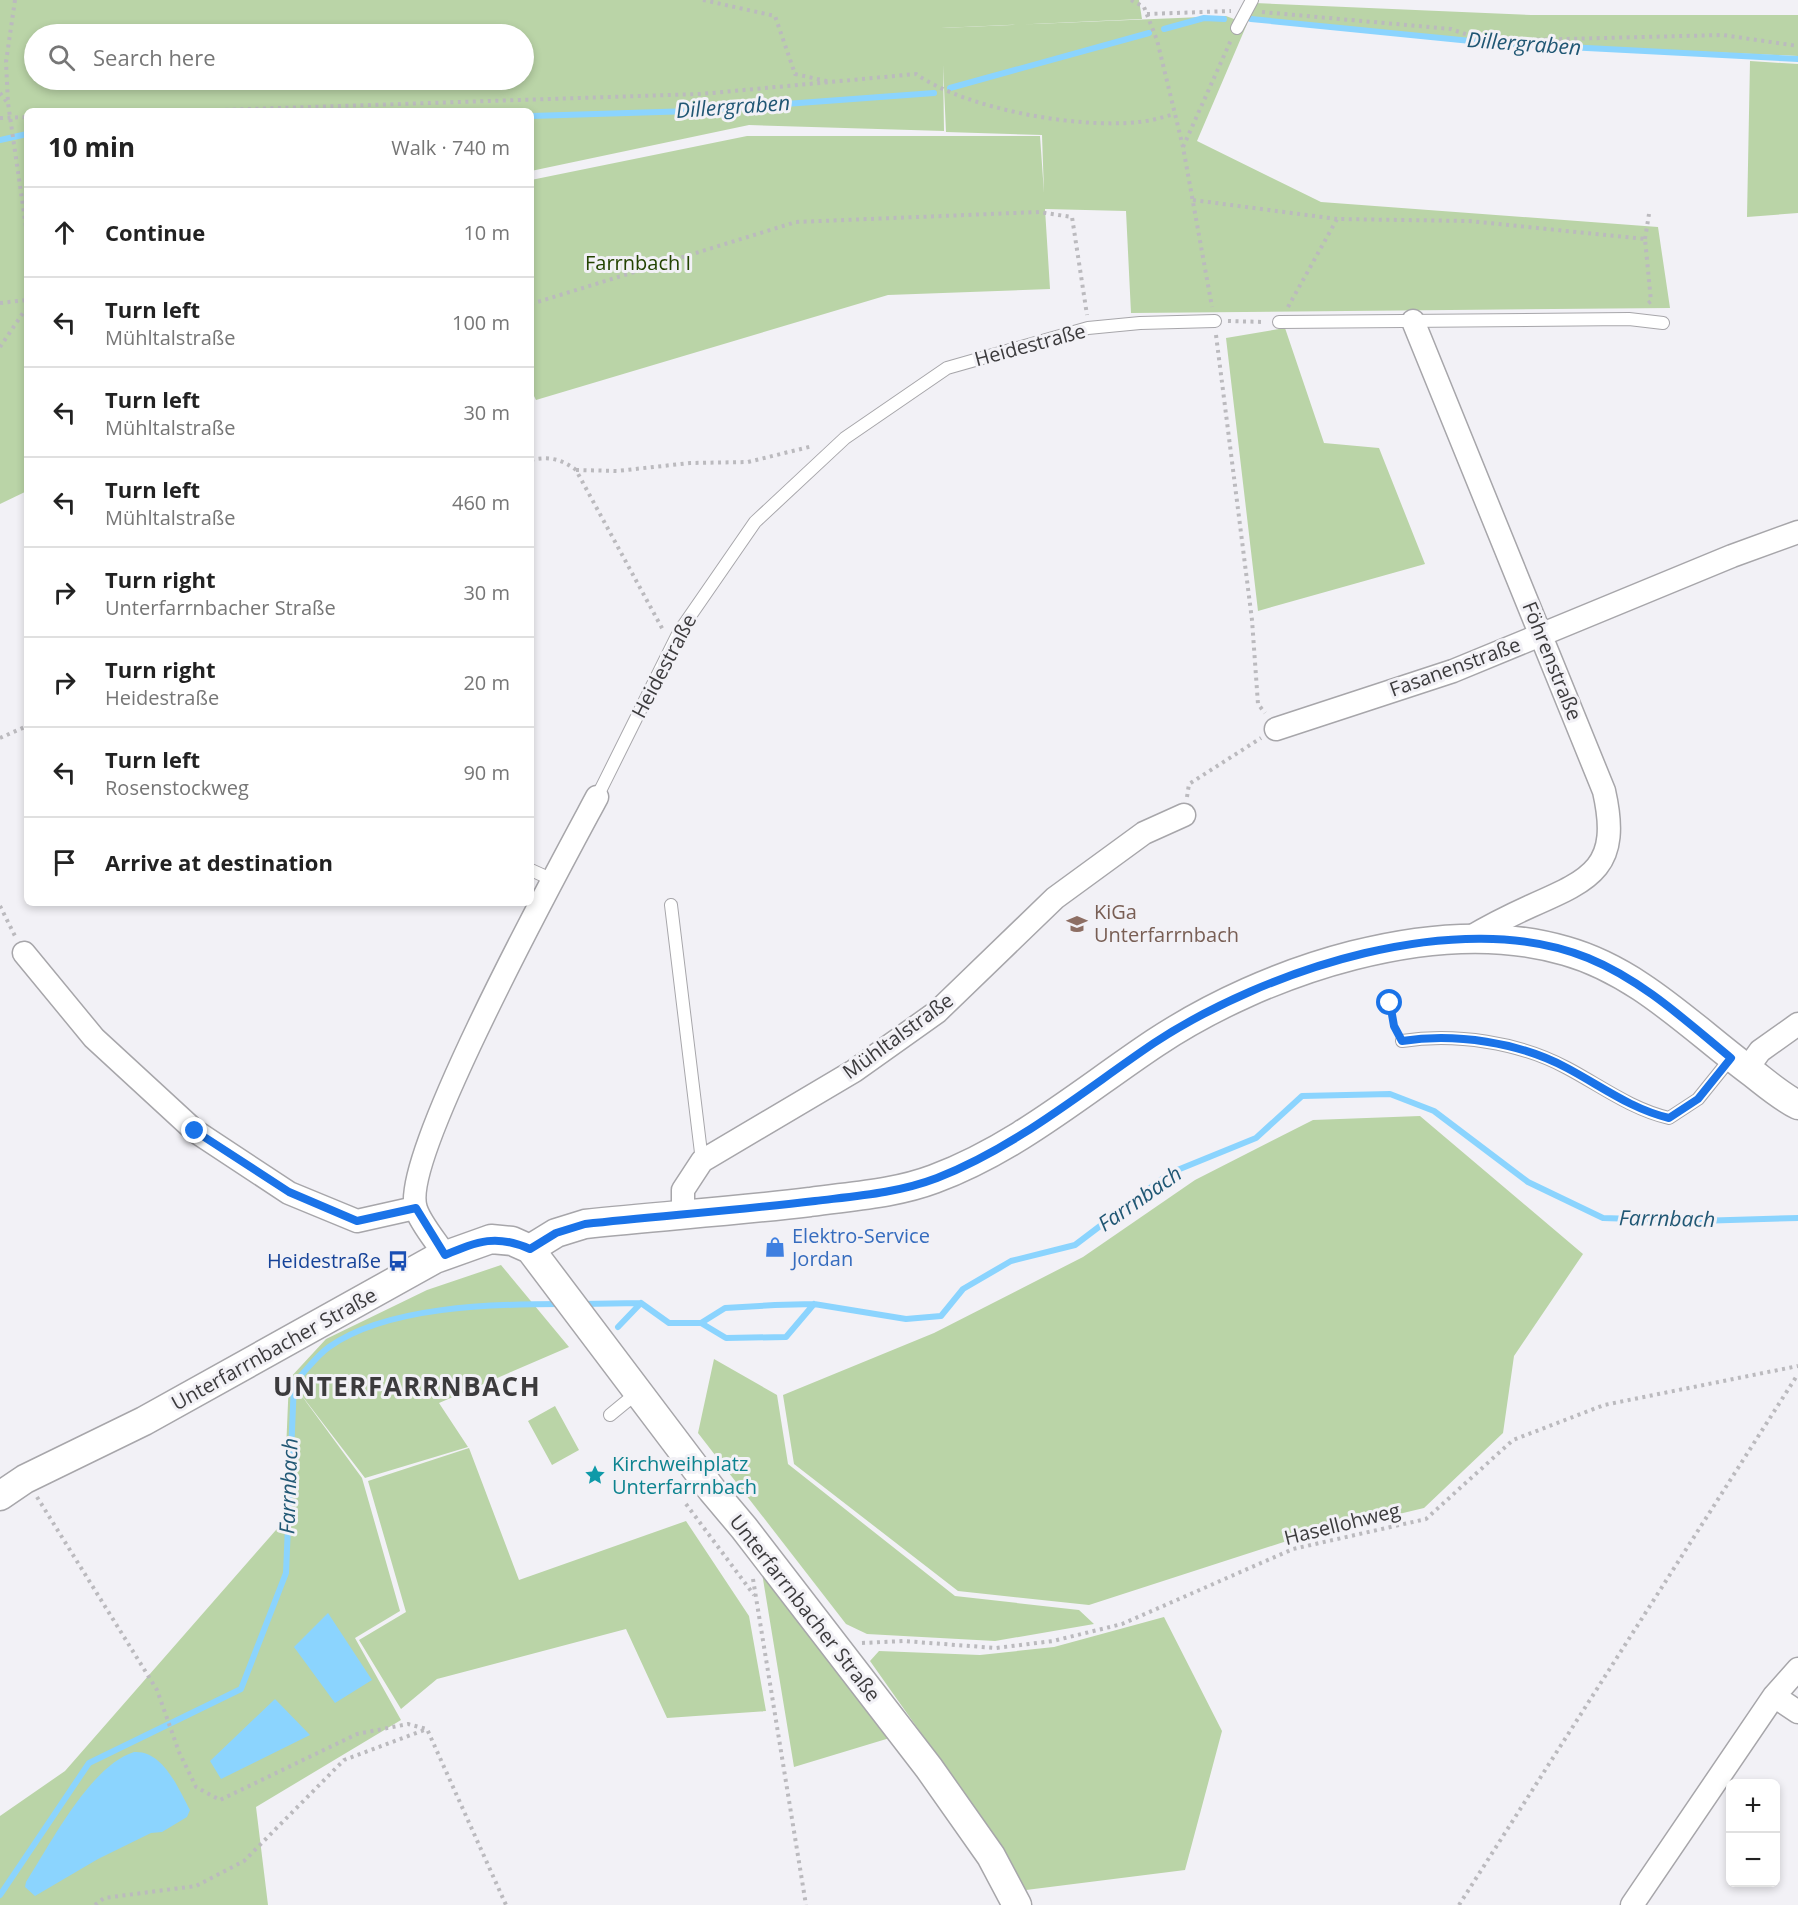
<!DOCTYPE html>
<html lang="en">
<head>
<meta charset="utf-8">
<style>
	body { margin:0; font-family:"Open Sans",sans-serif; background:#f2f2f2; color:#222 }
	.controls { position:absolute; right:18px; bottom:18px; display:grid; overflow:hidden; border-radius:9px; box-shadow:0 3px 9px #0003 }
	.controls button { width:54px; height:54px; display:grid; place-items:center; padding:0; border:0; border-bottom:2px solid #e0e0e0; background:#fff; color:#222; font:30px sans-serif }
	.stop { position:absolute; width:18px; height:18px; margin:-14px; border:4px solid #1a73e8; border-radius:50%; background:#fff }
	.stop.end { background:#1a73e8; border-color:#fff; box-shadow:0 2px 6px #0008 }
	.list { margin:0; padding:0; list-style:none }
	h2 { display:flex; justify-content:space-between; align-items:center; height:78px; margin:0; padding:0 24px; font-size:26px }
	h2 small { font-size:20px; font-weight:400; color:#767676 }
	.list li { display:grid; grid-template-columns:39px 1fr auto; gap:18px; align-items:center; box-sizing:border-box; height:90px; padding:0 24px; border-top:2px solid #e0e0e0 }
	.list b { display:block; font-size:22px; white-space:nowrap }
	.list p { margin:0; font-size:20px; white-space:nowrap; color:#767676 }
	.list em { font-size:20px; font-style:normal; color:#767676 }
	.icon { flex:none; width:33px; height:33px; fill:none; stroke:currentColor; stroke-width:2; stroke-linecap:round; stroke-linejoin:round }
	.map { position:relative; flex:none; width:1798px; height:1905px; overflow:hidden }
	.search { position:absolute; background:#fff; box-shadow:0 3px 9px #0003; left:24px; top:24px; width:510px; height:66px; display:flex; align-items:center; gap:15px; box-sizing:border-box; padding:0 21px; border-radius:33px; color:#767676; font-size:22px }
	.panel { position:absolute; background:#fff; box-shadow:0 3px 9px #0003; left:24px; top:108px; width:510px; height:798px; border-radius:9px }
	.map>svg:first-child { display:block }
	.green { fill:#bad4a7; fill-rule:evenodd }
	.water { fill:#8bd4fe }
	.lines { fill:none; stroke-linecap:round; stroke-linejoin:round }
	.stream { stroke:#8bd4fe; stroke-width:6 }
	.service-casing { stroke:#a7a6aa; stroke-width:14 }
	.minor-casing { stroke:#a7a6aa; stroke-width:25 }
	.tertiary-casing { stroke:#a7a6aa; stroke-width:31 }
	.path { stroke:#bbbabe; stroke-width:4; stroke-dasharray:3 4.5; stroke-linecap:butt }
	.service { stroke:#fff; stroke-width:12 }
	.minor { stroke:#fff; stroke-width:22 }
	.tertiary { stroke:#fff; stroke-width:28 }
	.route { stroke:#1a73e8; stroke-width:8 }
	.labels { text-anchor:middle; stroke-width:6; stroke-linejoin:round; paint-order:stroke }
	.park-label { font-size:20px; fill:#234300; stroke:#f2f1f6 }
	.street-label { font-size:20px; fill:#3c3b3d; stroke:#f2f1f6 }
	.education-label { font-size:20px; fill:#785e54; stroke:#f2f1f6; text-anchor:start }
	.shop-label { font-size:20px; fill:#366cbe; stroke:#f2f1f6; text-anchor:start }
	.transit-label { font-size:20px; fill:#164399; stroke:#f2f1f6; text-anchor:end }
	.culture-label { font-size:20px; fill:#0d838f; stroke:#f2f1f6; text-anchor:start }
	.water-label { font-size:21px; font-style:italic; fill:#205774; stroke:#f2f1f6 }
	.district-label { font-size:26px; font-weight:bold; letter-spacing:1.5px; fill:#3c3b3d; stroke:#f2f1f6 }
</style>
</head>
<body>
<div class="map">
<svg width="1798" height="1905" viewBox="0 0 1798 1905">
	<rect width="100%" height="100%" fill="#f2f1f6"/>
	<path class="green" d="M0 0H1139L1142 19 941 28 1226 16 1247 24 1197 141 1321 202 1658 227 1670 308 1131 313 1126 211 1045 209 1050 289 888 295 536 400 531 390V180L747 136H1040L1044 193 1042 135 946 132 943 65 944 131 749 125 531 171V111H27V491L0 504ZM34 34H524V80H34Z
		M1255 3 1531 15H1798V56L1488 42 1248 18Z
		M1750 61 1798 64V213L1747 217Z
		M1285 328 1324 443 1379 448 1425 564 1258 611 1226 338Z
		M1420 1116 1583 1254 1514 1356 1503 1433 1424 1508 1290 1540 1089 1605 958 1591 794 1464 783 1395 934 1333 1083 1257 1195 1180 1313 1120Z
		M501 1265 569 1347 439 1403 468 1447 365 1478 296 1388 362 1478 400 1611 355 1638 401 1720 256 1807 268 1905H0V1816L65 1771 283 1522 289 1379 326 1339 427 1290Z
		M714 1359 777 1395 788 1464 955 1596 1079 1610 1094 1624 995 1641 867 1634 846 1624 698 1433Z
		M555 1406 579 1450 552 1465 528 1421Z
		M469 1448 519 1580 686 1521 749 1616 766 1711 667 1718 626 1629 437 1679 401 1709 359 1640 406 1612 368 1481Z
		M762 1573 893 1737 794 1767Z
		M1164 1617 1222 1731 1185 1870 1026 1890 1003 1849 870 1661 879 1651 980 1655 1054 1647Z"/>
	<path class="water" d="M328 1613 372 1680 335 1703 294 1647Z
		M275 1699 310 1735 221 1779 210 1761Z
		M134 1752C163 1750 178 1788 190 1810L187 1817 162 1832 151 1833 98 1859 35 1896 25 1887 26 1882C51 1843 90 1766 134 1752Z"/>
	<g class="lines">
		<path class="stream" d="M1251 19 1491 43 1798 59
			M1164 29 1204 18 1224 19
			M950 88 1149 33
			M531 116 692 111 934 93
			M0 140 27 134
			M581 1304 641 1303 669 1323H701L725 1308 775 1305 814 1304 906 1319 941 1316 963 1289 1011 1261 1075 1245 1170 1173 1256 1138 1302 1096 1390 1094 1434 1111 1528 1182 1603 1218 1697 1221 1798 1218
			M701 1323 726 1338 786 1337 814 1304
			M618 1327 641 1303
			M0 1895 89 1763 241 1689 286 1573 294 1383C305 1372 316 1356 329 1347 387 1306 493 1304 562 1304"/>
		<g class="service-casing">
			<path id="service" d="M1237 28 1252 0
				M1279 322 1629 319 1663 323
				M597 797 679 632 755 522 845 438 947 368 1088 328 1140 323 1215 321
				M531 870 553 880
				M671 905 702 1161
				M1402 1041C1455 1033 1519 1042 1567 1068 1601 1086 1631 1109 1669 1118L1698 1099 1731 1058
				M610 1415 638 1392"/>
		</g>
		<g class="minor-casing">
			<path id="minor" d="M1413 321 1604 791C1621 866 1593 879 1531 906 1509 916 1489 926 1469 938
				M1276 729 1453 671 1732 556 1798 532
				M24 953 94 1038 195 1131 289 1193 357 1221 415 1208
				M1747 1069 1760 1051 1798 1024
				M683 1214V1190L702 1161 854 1071 937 1012 1055 898 1144 833 1184 815
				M445 1255C436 1241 421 1224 416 1209 399 1159 565 857 597 797
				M1774 1696 1798 1712
				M1632 1905 1774 1696 1798 1669"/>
		</g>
		<g class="tertiary-casing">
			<path id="tertiary" d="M530 1249 556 1233 585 1224C660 1216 735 1211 810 1202 852 1196 894 1194 934 1179 1017 1148 1083 1091 1155 1043 1265 970 1436 913 1566 951 1640 972 1694 1030 1754 1074 1768 1085 1782 1097 1798 1105
				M0 1496 25 1479 144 1421 435 1259 491 1239 512 1241 530 1249 712 1490 744 1528 929 1768 991 1856 1017 1905"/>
		</g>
		<path class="path" d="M15 0 6 62 8 103 27 234
			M703 0 775 16 795 74 831 82
			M1131 0 1144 7 1157 40 1183 147 1212 307
			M1262 12 1451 29 1485 41 1723 35 1798 46
			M1147 14 1231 11
			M0 93 7 102
			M188 111 701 94 916 74C966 109 1078 129 1139 122 1151 121 1163 117 1175 114
			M0 118 27 117
			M1183 147 1231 40
			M1193 200 1337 219
			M1645 239 1649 214
			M0 303 27 300
			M531 304 796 222 1039 212 1072 217 1087 315
			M1288 307 1337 219 1469 221 1645 239 1651 301 1646 305
			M1228 321 1265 322
			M1216 335 1252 620 1258 704 1265 713
			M0 347 27 307
			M531 460C548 456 562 459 576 470L663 630
			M576 470 617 471 690 463 748 462 813 446
			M0 738 27 726
			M1187 797 1189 784 1261 738
			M0 906 16 938
			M1390 1003 1396 1030
			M37 1497 157 1690 179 1752 196 1787 220 1800 357 1734 408 1724 427 1729 506 1905
			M686 1504 754 1595
			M753 1579 806 1905
			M862 1643 903 1641 996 1648 1053 1641 1122 1624 1293 1549 1426 1519 1513 1440 1604 1405 1798 1366
			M95 1905 104 1898 196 1886 244 1861 344 1760 427 1729
			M1459 1905 1798 1374"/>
		<use href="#service" class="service"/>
		<use href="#minor" class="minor"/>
		<use href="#tertiary" class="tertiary"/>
	</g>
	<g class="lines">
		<path class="route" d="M195 1131 289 1192 357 1221 416 1208 445 1255C479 1241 496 1234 530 1249L556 1233 585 1224C661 1216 738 1210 815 1201 856 1196 898 1193 937 1178 1018 1146 1083 1091 1154 1043 1265 970 1459 905 1588 958 1642 980 1686 1021 1731 1058L1698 1099 1669 1118C1631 1109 1601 1086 1567 1068 1519 1042 1455 1033 1402 1041L1394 1026 1390 1003"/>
	</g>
	<defs>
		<g id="school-bare" transform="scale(1.62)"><path d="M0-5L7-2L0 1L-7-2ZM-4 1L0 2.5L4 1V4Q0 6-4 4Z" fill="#8d6e63" stroke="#f2f1f6" stroke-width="2.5" paint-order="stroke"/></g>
		<g id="shop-bare" transform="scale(1.62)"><path d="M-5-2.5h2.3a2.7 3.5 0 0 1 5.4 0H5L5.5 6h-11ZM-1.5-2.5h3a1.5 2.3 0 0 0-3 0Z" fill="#3f7fe0" stroke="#f2f1f6" stroke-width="2.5" paint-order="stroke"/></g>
		<g id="bus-bare" transform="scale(1.62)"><path d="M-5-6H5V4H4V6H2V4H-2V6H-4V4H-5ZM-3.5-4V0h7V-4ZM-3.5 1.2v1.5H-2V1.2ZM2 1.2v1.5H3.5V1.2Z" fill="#1a4fb4" stroke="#f2f1f6" stroke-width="2.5" paint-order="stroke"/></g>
		<g id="sight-bare" transform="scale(1.62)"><path d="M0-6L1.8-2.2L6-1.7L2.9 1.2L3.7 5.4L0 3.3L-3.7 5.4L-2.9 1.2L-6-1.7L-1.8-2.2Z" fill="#0f9aa8" stroke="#f2f1f6" stroke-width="2.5" paint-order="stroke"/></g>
	</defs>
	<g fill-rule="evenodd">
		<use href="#school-bare" x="1077" y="924"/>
		<use href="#shop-bare" x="775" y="1247"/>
		<use href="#bus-bare" x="398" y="1261"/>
		<use href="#sight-bare" x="595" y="1475"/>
	</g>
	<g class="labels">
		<g class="park-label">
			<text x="638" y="270">Farrnbach I</text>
		</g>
		<g class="street-label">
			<text transform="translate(1030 345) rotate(-15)" y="7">Heidestraße</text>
			<text transform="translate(1552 661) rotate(68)" y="7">Föhrenstraße</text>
			<text transform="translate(664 666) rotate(-62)" y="7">Heidestraße</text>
			<text transform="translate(1455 667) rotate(-20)" y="7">Fasanenstraße</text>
			<text transform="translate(898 1036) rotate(-36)" y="7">Mühltalstraße</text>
			<text transform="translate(274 1349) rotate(-29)" y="7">Unterfarrnbacher Straße</text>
			<text transform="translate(1342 1524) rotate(-14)" y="7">Hasellohweg</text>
			<text transform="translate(805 1608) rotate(52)" y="7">Unterfarrnbacher Straße</text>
		</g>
		<g class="education-label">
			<text x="1094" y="919">KiGa<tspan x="1094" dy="23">Unterfarrnbach</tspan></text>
		</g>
		<g class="shop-label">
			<text x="792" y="1243">Elektro-Service<tspan x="792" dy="23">Jordan</tspan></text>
		</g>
		<g class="transit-label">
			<text x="381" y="1268">Heidestraße</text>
		</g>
		<g class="culture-label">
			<text x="612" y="1471">Kirchweihplatz<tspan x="612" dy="23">Unterfarrnbach</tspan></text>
		</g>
		<g class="water-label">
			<text transform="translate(1524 44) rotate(4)" y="7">Dillergraben</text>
			<text transform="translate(733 107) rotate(-4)" y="7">Dillergraben</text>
			<text transform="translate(1140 1199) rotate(-35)" y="7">Farrnbach</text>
			<text transform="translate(1667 1219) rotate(1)" y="7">Farrnbach</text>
			<text transform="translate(289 1486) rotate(-88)" y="7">Farrnbach</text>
		</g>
		<g class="district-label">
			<text x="407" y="1396">UNTERFARRNBACH</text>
		</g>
	</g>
</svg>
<div class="controls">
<button>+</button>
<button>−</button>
</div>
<div class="stop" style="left:1390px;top:1003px"></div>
<div class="stop end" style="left:195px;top:1131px"></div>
<div class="search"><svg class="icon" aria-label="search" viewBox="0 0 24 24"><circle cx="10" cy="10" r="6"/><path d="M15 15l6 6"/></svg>Search here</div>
<section class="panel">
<h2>10 min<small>Walk · 740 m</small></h2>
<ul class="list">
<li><svg class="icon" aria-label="ahead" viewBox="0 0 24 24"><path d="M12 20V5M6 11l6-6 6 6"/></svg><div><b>Continue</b></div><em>10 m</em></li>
<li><svg class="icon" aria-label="left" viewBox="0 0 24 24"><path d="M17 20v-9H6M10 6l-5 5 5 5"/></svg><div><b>Turn left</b><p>Mühltalstraße</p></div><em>100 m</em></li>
<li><svg class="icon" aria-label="left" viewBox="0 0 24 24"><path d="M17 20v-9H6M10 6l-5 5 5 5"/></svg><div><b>Turn left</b><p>Mühltalstraße</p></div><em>30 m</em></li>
<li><svg class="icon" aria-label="left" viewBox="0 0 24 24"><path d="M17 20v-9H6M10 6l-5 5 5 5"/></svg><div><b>Turn left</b><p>Mühltalstraße</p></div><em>460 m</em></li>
<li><svg class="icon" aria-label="right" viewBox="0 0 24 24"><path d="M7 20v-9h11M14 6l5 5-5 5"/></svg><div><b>Turn right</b><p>Unterfarrnbacher Straße</p></div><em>30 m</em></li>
<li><svg class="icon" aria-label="right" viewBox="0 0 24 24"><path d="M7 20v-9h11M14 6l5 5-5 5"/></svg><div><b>Turn right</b><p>Heidestraße</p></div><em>20 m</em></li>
<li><svg class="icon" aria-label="left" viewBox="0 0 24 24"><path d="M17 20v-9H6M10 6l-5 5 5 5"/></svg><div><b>Turn left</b><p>Rosenstockweg</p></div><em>90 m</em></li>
<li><svg class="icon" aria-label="arrive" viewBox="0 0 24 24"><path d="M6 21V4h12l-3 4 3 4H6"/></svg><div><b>Arrive at destination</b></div></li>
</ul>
</section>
</div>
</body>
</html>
